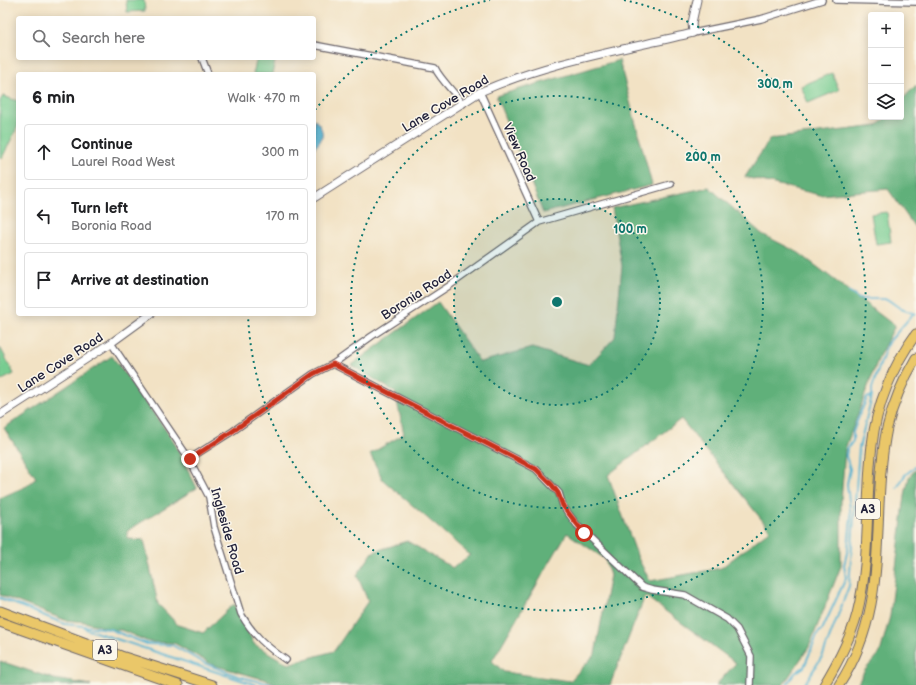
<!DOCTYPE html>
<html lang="en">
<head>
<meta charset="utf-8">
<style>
	body { margin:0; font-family:"Balsamiq Sans",sans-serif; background:#f2f2f2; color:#202124 }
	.controls { position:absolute; right:12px; top:12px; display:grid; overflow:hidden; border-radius:4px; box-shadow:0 2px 10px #0003 }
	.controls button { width:36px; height:36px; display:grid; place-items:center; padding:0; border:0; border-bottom:1px solid #e0e0e0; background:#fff; color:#202124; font:20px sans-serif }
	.stop { position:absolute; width:12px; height:12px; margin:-9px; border:3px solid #c8321e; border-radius:50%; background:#fff }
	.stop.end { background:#c8321e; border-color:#fff; box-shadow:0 1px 4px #0008 }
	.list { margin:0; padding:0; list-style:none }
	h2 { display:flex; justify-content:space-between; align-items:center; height:52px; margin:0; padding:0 16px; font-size:17px }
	h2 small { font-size:13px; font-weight:400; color:#757577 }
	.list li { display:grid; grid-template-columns:26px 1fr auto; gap:12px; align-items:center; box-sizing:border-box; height:56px; margin:0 8px 8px; padding:0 8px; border:1px solid #e0e0e0; border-radius:4px }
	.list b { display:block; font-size:15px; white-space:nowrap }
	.list p { margin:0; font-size:13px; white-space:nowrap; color:#757577 }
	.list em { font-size:13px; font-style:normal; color:#757577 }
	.icon { flex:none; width:22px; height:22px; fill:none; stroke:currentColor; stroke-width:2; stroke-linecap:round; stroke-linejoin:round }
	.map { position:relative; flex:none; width:916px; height:685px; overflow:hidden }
	.search { position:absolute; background:#fff; box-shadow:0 2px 10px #0003; left:16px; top:16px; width:300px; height:44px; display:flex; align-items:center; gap:10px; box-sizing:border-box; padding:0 14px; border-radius:4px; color:#757577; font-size:15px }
	.panel { position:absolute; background:#fff; box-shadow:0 2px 10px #0003; left:16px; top:72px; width:300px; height:244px; border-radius:4px }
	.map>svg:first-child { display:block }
	.green { fill:#77cc90; stroke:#4c7766 }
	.forest { fill:#61b07a; stroke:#42695a; fill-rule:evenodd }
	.water { fill:#53b2d1; stroke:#3a6a86 }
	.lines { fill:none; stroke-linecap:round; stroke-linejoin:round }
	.stream { stroke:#53b2d1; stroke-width:2 }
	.minor-casing { stroke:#6b656b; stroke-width:8 }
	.tertiary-casing { stroke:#6b656b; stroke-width:9 }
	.trunk-casing { stroke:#6b656b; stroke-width:11 }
	.minor { stroke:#fff; stroke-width:5.5 }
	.tertiary { stroke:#fff; stroke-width:7 }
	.trunk { stroke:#eac769; stroke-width:9 }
	.route { stroke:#c8321e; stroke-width:5 }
	.ring { fill:none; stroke:#0f766e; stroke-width:2; stroke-dasharray:2 4 }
	.labels { text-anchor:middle; stroke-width:3; stroke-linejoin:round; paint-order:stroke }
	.shield { fill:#fbf7ec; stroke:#636270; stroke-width:1 }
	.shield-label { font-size:12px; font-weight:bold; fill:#22223b }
	.street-label { font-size:13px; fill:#22223b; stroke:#fbf7ec }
	.centre { fill:#0f766e; stroke:#fbf7ec; stroke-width:2 }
	.ring-label { font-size:12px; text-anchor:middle; font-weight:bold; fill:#0f766e; stroke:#fbf7ec; stroke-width:3; stroke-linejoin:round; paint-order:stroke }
</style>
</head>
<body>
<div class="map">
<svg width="916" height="685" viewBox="0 0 916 685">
	<rect width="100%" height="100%" fill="#fbf7ec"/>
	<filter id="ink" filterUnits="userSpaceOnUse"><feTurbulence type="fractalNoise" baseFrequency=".025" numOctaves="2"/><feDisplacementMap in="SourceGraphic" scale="8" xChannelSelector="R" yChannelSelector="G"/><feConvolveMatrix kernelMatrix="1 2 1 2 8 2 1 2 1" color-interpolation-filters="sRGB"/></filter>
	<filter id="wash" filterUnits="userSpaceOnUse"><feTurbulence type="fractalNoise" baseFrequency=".012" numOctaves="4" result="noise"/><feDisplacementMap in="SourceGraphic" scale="16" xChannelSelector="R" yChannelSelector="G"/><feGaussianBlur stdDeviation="0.9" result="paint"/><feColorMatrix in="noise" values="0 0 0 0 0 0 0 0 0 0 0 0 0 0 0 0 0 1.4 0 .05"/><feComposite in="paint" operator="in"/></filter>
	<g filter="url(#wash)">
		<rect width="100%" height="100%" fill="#f2e2c4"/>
		<path class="green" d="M126 0H144L145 11 127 12Z
			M257 58H276L272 74H253Z
			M832 73 839 90 808 103 801 86Z
			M3 96 18 101V126L2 158 0 157V101Z
			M887 212 891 242 876 244 871 214Z
			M0 347 14 374 0 381Z"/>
		<path class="forest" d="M619 60 652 185 543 213 496 96Z
			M916 85V229L888 189 820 195 745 177 770 139 877 126 886 117H901V101Z
			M709 187 762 234 799 253 895 326 880 354 845 449 841 502V566L809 647 783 685H716L736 663 645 596 610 685H277L270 681 213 665 174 643 149 642 121 630H114L85 622 65 620 0 595V498L27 486 36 478 4 428 112 356 173 440 197 488 127 531 128 539 144 540 158 604 178 625 203 633 234 604 254 644 288 664 334 651 368 601 357 575 373 552 407 541 453 568 470 555 383 480 370 454 404 434 395 392 351 365 438 302 480 362 532 348 589 365 615 337 622 266 612 208ZM681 419 770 530 721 568 650 581 638 558 608 475ZM567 533 605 559 610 575 595 654 570 681 504 672 492 661Z
			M916 469V685H857L865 670 880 653 890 616 905 495 909 477Z
			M0 661 54 679 91 685H0Z"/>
		<path class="water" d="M314 119C325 129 325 139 314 148Z"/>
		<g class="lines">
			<path class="stream" d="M849 292 859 299H887L901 309 916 314
				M897 488 905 475 916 466
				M0 598 65 624 109 629 147 644 172 645 204 663 237 676 274 685
				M85 626 86 629 256 685
				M787 684 795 673 804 667 818 633 822 630 846 578 844 565 848 549 851 517 847 484 850 469 846 456 847 449 853 441V432L861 411 867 398 872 396
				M804 685 823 655 849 586 859 448 872 396V388L887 344 913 314"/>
		</g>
	</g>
	<g filter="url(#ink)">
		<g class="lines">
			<g class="minor-casing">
				<path id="minor" d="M836 0 916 2
					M693 33 761 19 822 0
					M314 45 435 68C440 79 455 93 463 104
					M202 58 208 74
					M480 92 539 222
					M111 343 188 457 209 497 214 527 241 614C253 635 267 647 286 660
					M333 364 536 469 559 493 563 506 577 525 642 587 652 590 685 595 727 619 737 629 751 656 750 685
					M189 459 233 431 313 374 333 364 372 336 449 286 539 222 671 184"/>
			</g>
			<g class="tertiary-casing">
				<path id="tertiary" d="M314 198 480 92C548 62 622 50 693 33L692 23 697 0
					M0 415 111 343 151 314"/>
			</g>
			<g class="trunk-casing">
				<path id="trunk" d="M0 611 121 656 212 685
					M0 622 178 685
					M824 685C838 662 850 640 857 614 871 559 865 501 872 445 876 406 893 365 916 334
					M839 685C893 603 869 517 887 428 893 403 903 380 916 358"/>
			</g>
			<use href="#minor" class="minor"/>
			<use href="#tertiary" class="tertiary"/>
			<use href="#trunk" class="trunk"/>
		</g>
	</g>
	<g class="lines" filter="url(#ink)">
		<path class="route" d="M190 459 233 431 313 374 333 364 536 469 552 485 558 493 563 506 584 533"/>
	</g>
	<circle cx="557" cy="302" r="103" fill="#0f766e" fill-opacity=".12"/>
	<g class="ring">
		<circle cx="557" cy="302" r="103"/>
		<circle cx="557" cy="302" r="206"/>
		<path d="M315 110A309 309 0 0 1 490 0M624 0A309 309 0 1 1 248 315"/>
	</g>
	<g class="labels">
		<g class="shield">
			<rect x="856" y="499" width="24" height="20" rx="3"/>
			<rect x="93" y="640" width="24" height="20" rx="3"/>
		</g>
		<g class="shield-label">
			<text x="868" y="513">A3</text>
			<text x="105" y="654">A3</text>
		</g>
		<g class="street-label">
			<text transform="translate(445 103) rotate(-31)" y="5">Lane Cove Road</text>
			<text transform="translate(520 152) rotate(66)" y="5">View Road</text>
			<text transform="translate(416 294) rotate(-33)" y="5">Boronia Road</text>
			<text transform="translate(60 362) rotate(-33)" y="5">Lane Cove Road</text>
			<text transform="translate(228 531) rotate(74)" y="5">Ingleside Road</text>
		</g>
	</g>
	<circle cx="557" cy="302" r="6" class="centre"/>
	<g class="ring-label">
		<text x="775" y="88">300 m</text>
		<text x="703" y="161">200 m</text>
		<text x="630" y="233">100 m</text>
	</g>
</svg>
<div class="controls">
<button>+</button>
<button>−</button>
<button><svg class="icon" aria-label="layers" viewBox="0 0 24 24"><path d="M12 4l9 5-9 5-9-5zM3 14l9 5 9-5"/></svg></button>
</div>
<div class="stop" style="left:584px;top:533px"></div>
<div class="stop end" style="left:190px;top:459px"></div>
<div class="search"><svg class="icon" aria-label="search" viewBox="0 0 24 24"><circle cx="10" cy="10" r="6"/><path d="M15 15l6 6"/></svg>Search here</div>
<section class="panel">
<h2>6 min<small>Walk · 470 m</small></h2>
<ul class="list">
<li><svg class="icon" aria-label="ahead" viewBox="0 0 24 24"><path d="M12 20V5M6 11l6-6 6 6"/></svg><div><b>Continue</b><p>Laurel Road West</p></div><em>300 m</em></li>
<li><svg class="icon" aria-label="left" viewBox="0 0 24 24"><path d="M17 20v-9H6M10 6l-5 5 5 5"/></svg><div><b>Turn left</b><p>Boronia Road</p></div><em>170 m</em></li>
<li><svg class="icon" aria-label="arrive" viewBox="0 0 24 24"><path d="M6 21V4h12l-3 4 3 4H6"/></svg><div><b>Arrive at destination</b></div></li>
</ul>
</section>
</div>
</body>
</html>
